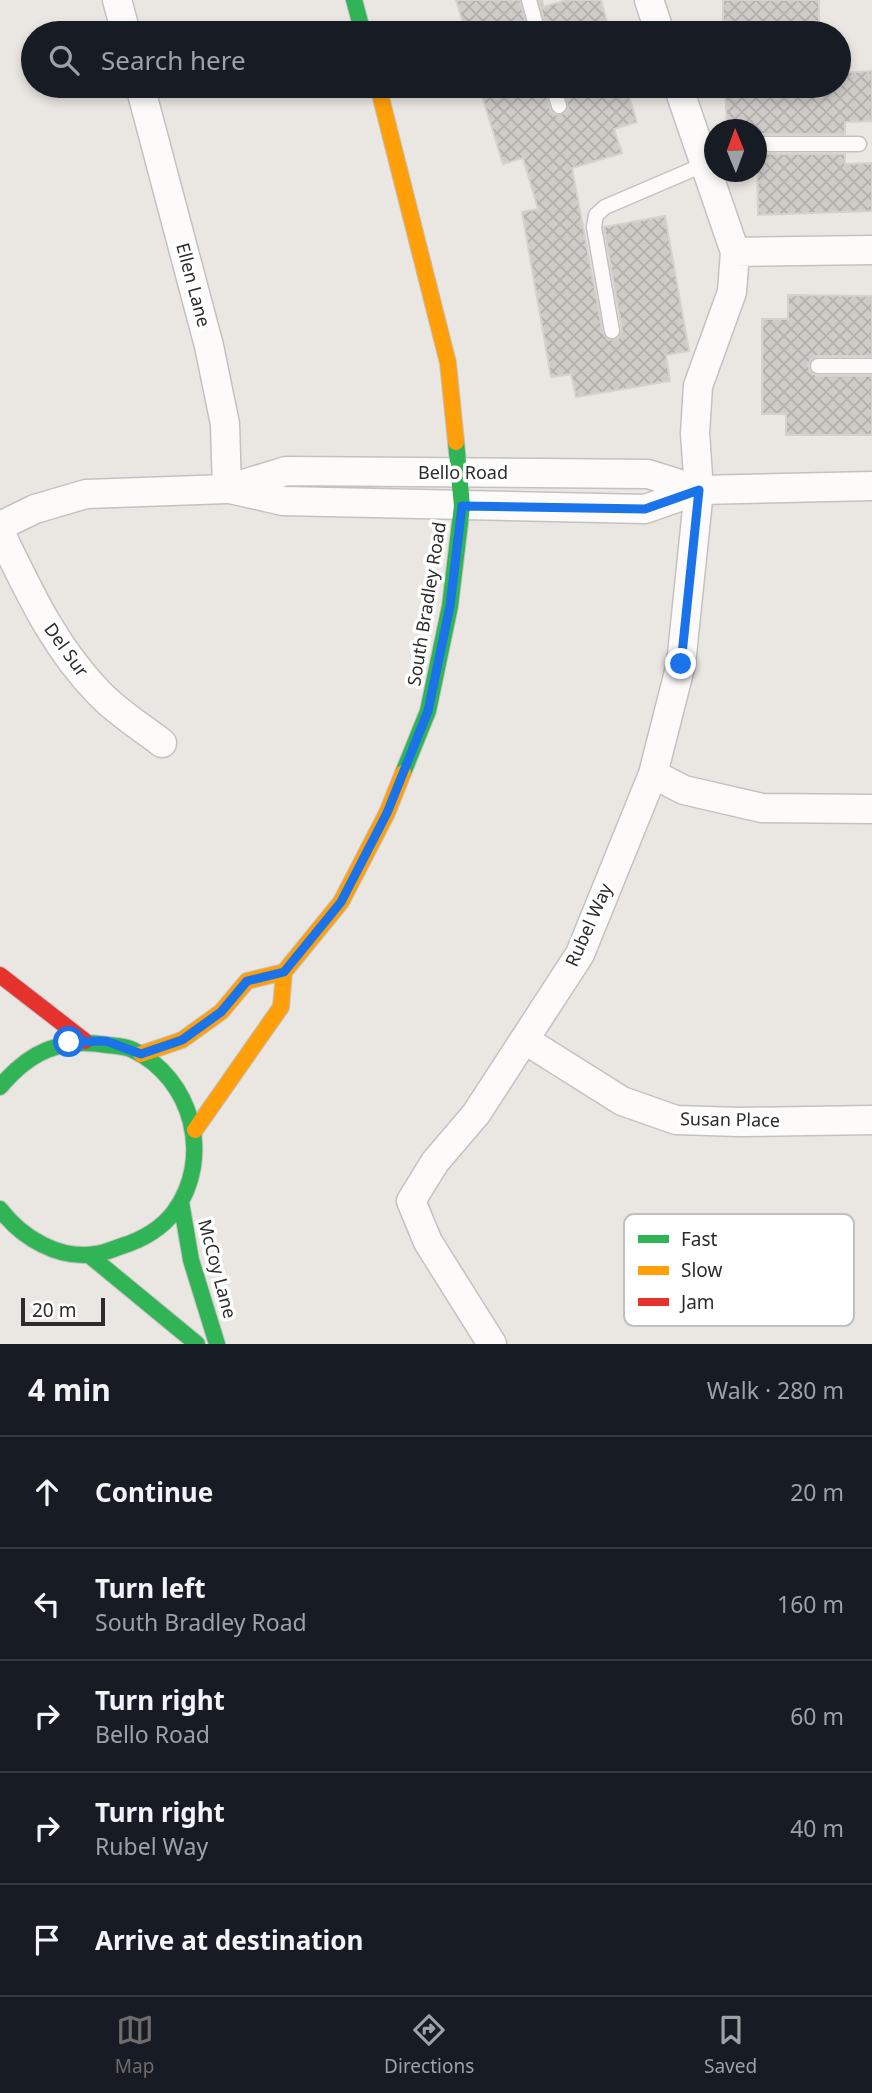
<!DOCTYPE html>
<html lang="en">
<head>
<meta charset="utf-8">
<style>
	body { margin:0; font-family:"Noto Sans",sans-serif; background:#20242c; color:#f1f3f6 }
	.compass { position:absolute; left:704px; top:119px; width:63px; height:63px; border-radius:50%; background:#171b24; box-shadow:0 4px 10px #0003; rotate:359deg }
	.scale { position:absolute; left:21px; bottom:18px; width:84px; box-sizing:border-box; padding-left:7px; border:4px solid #2c2c2c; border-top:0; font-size:19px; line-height:24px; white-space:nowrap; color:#2c2c2c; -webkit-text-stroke:5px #fff; paint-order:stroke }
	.stop { position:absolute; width:21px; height:21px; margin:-16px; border:5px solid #1a73e8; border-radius:50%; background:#fff }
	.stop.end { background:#1a73e8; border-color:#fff; box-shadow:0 2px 7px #0008 }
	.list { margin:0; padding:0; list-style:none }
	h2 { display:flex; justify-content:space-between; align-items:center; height:91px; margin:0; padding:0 28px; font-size:30px }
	h2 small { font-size:23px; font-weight:400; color:#9ea1a6 }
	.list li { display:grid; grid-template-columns:46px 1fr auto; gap:21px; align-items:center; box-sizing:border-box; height:112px; padding:0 28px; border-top:2px solid #363941 }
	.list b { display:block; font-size:26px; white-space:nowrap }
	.list p { margin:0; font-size:23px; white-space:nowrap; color:#9ea1a6 }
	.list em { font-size:23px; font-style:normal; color:#9ea1a6 }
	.icon { flex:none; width:38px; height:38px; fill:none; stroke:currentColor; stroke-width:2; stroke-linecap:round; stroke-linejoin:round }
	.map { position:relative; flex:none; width:872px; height:1344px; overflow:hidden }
	.search { position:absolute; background:#171b24; box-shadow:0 4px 10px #0003; left:21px; right:21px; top:21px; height:77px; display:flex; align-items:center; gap:18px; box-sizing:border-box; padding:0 24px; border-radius:38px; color:#9ea1a6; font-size:26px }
	.sheet { height:651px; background:#171b24 }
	nav { display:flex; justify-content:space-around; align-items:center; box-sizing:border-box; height:98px; border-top:2px solid #363941; background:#171b24; font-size:19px; color:#9ea1a6 }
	nav a { display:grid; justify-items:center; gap:4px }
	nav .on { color:#6e6d6b }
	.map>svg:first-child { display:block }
	.building { fill:url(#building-cross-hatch); stroke:#d5d2cd; stroke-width:2 }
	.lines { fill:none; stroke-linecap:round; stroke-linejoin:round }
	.lane-casing { stroke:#c3c2c2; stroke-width:17 }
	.street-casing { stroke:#c3c2c2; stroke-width:31 }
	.fast-casing { stroke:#c3c2c2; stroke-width:18 }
	.slow-casing { stroke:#c3c2c2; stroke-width:18 }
	.jam-casing { stroke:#c3c2c2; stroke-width:18 }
	.lane { stroke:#fcfbfa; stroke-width:14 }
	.street { stroke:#fcfbfa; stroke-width:28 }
	.fast { stroke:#30b455; stroke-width:16 }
	.slow { stroke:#ff9f0a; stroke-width:16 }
	.jam { stroke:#e5322d; stroke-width:16 }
	.route { stroke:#1a73e8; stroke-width:9 }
	.labels { text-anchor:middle; stroke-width:7; stroke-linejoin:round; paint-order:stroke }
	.street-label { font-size:18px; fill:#2c2c2c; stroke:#fff }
	.key { fill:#fff; stroke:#c0c0c0; stroke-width:2 }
	.key-label { font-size:19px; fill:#2c2c2c }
</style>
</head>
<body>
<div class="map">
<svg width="872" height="1344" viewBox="0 0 872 1344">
	<defs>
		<pattern id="building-cross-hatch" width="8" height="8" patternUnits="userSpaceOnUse" patternTransform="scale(1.75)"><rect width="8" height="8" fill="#cfccc8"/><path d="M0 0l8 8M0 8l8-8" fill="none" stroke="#b2afac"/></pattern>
	</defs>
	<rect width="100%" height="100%" fill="#eae6e1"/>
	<path class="building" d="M456 0H520L528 33H466Z
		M539 0H542L543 7 567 0H601L610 33H547Z
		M723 0H819V33H723Z
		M872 71V121L845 122V134H757V130H727L725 86H839V73Z
		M479 86H544L550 109 557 115 565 113 568 108 563 86H626L637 122 614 129 622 153 572 168 603 333 608 340 618 339 622 330 604 227 665 216 689 351 666 355 670 381 576 397 571 374 551 377 522 212 538 209 523 158 503 164Z
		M757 154H845V164L872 163V211L758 215Z
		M788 295 872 296V356H817L810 361 808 365 810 371 817 376H872V435H786V414H762V319H788Z"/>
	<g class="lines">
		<g class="lane-casing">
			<path id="lane" d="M529 0 538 33
				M553 86 559 106
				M756 144H859
				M612 331 594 227 596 215 605 207 710 162
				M818 366H872"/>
		</g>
		<g class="street-casing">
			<path id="street" d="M117 0 126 33
				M649 0 660 33
				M140 86 209 346 225 424 227 489
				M735 252 872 250
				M230 489 283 501 645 509 699 490 872 486
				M0 526 35 509 86 494 227 489 286 471 648 474 699 490
				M0 532C28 589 53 646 99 693 117 712 141 727 162 743
				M653 774 684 790 762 808 872 809
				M525 1040 622 1101 676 1120 739 1122 872 1120
				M492 1344 428 1242 411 1201 435 1162 476 1114 580 954 653 774 681 664 699 490 695 433 698 386 732 292 735 252 678 86"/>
		</g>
		<g class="fast-casing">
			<path id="fast" d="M354 0 363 33
				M403 773 428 711 450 606 462 506 456 442
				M0 1087C29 1052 61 1037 107 1045 115 1046 125 1046 133 1050 192 1078 214 1158 174 1212 161 1229 141 1240 122 1246 113 1249 105 1253 96 1254 59 1260 22 1238 0 1209
				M181 1202 191 1260 217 1344
				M89 1255 197 1344"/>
		</g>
		<g class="slow-casing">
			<path id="slow" d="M378 86 448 363 456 442
				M141 1054 182 1040 221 1012 247 981 284 972
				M195 1130 281 1007 284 972 341 902 387 813 403 773"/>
		</g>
		<g class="jam-casing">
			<path id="jam" d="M0 975 85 1041"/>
		</g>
		<use href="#lane" class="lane"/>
		<use href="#street" class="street"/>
		<use href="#fast" class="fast"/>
		<use href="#slow" class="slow"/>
		<use href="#jam" class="jam"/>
	</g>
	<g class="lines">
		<path class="route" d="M69 1042 106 1041 141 1054 182 1040 221 1012 247 981 284 972 341 902 387 813 428 711 450 606 462 506 645 509 699 490 681 664"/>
	</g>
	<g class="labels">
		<g class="street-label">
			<text transform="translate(193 285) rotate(75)" y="6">Ellen Lane</text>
			<text x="463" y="479">Bello Road</text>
			<text transform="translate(427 604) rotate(-81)" y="6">South Bradley Road</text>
			<text transform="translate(66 650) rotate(54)" y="6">Del Sur</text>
			<text transform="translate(589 925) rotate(-66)" y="6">Rubel Way</text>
			<text transform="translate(730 1120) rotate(1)" y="6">Susan Place</text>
			<text transform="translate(217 1269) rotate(75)" y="6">McCoy Lane</text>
		</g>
	</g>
	<rect x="624" y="1214" width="230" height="112" rx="10" class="key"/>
	<rect x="638" y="1235" width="31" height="8" fill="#30b455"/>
	<rect x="638" y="1266" width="31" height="9" fill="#ff9f0a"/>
	<rect x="638" y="1298" width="31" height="8" fill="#e5322d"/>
	<g class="key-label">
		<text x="681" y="1246">Fast</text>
		<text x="681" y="1277">Slow</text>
		<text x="681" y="1309">Jam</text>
	</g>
</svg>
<svg class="compass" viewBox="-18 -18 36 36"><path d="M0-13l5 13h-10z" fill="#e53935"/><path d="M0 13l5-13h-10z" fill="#9ea1a6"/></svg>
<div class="scale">20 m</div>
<div class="stop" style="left:69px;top:1042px"></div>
<div class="stop end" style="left:681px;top:664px"></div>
<div class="search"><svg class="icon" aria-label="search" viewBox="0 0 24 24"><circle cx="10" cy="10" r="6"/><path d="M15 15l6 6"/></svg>Search here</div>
</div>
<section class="sheet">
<h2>4 min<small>Walk · 280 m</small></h2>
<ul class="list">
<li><svg class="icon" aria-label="ahead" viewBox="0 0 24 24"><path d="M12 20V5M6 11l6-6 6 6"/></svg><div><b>Continue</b></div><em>20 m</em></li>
<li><svg class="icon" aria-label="left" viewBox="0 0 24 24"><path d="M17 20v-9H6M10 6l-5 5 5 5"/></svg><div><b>Turn left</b><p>South Bradley Road</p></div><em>160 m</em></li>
<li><svg class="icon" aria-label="right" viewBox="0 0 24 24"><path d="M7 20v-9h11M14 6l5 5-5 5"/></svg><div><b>Turn right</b><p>Bello Road</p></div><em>60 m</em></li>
<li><svg class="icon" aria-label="right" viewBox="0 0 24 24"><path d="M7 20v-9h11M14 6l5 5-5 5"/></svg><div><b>Turn right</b><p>Rubel Way</p></div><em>40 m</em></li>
<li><svg class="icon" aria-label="arrive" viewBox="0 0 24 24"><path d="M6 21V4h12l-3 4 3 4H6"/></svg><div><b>Arrive at destination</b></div></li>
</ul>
</section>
<nav>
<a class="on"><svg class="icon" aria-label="map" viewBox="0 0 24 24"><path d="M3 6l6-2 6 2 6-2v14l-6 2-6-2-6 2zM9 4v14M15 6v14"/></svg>Map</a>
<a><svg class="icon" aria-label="directions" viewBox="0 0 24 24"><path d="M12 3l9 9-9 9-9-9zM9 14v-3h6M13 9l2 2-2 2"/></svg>Directions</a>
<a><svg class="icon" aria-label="saved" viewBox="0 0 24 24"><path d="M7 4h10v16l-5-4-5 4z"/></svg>Saved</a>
</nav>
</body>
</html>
